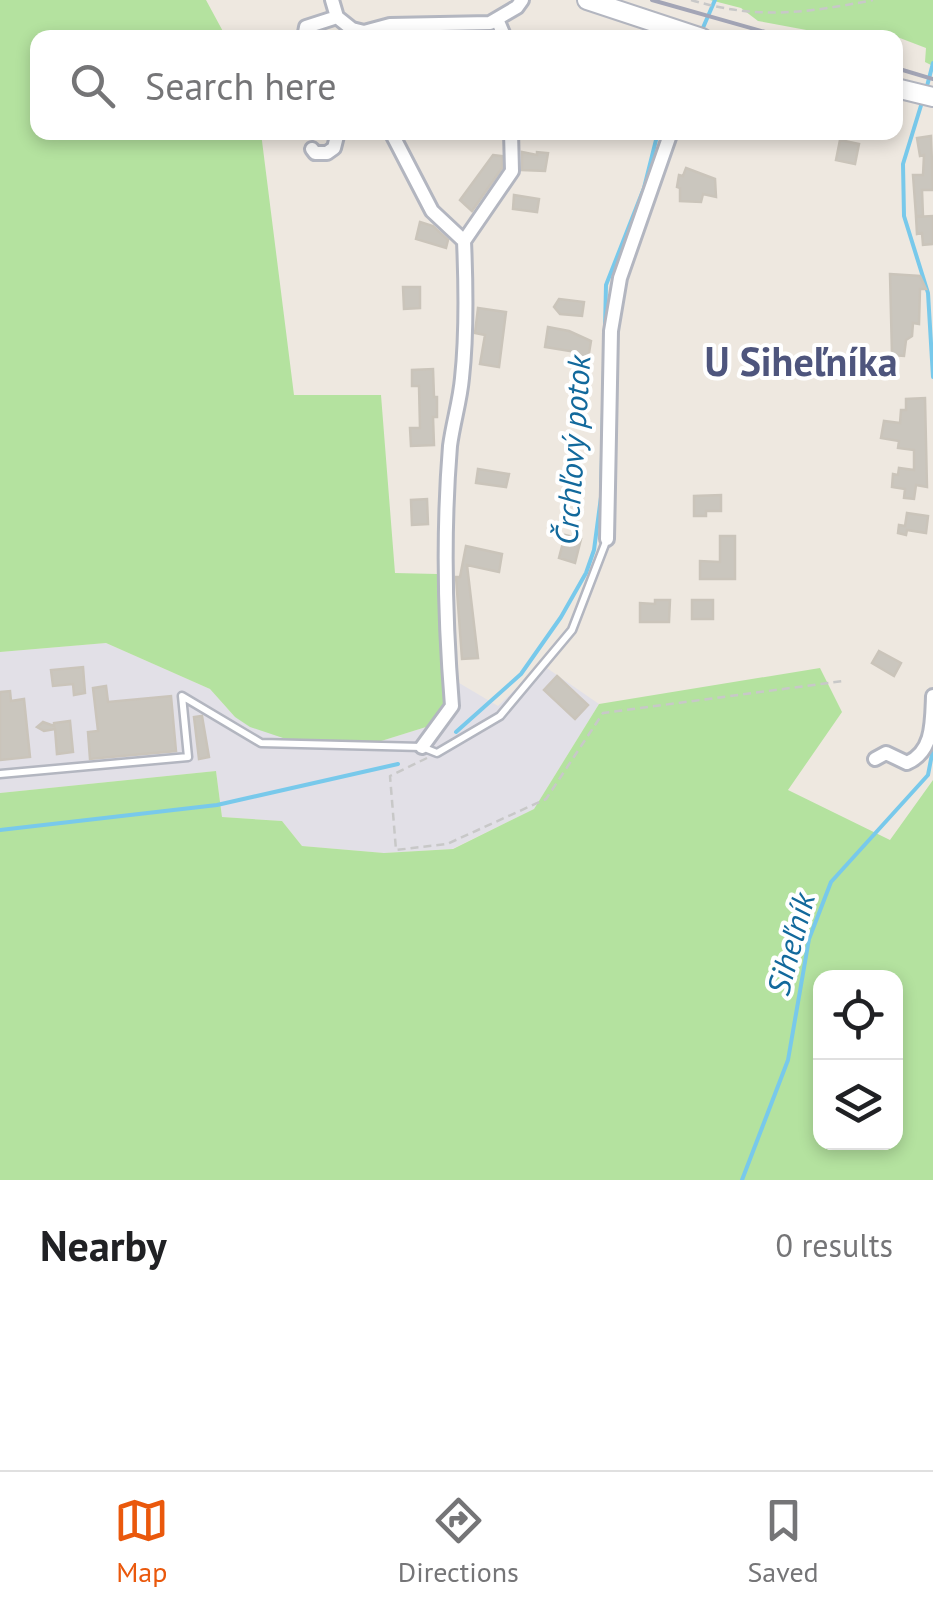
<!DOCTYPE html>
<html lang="en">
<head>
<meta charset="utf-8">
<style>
	body { margin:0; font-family:"PT Sans",sans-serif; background:#f2f2f2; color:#202124 }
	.controls { position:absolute; right:30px; bottom:30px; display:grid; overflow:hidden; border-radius:20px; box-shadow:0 5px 15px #0003 }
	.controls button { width:90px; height:90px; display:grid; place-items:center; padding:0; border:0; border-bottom:2px solid #e0e0e0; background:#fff; color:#202124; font:50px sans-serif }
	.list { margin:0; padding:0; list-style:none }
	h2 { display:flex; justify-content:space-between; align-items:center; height:130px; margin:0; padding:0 40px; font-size:42px }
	h2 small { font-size:32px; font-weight:400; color:#757577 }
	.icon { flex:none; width:55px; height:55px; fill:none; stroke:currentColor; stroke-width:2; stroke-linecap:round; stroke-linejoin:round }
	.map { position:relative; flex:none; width:933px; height:1180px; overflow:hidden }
	.search { position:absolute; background:#fff; box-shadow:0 5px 15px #0003; left:30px; right:30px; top:30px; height:110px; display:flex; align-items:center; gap:25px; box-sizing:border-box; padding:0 35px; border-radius:20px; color:#757577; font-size:38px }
	.sheet { height:290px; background:#fff }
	nav { display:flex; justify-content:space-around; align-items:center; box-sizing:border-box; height:140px; border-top:2px solid #e0e0e0; background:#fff; font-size:28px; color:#757577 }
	nav a { display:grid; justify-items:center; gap:5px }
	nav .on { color:#ea580c }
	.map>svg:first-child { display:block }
	.industrial { fill:#e2e0e7 }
	.green { fill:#b4e29f; fill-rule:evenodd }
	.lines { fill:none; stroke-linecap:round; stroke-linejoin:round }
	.stream { stroke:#78c9eb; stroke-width:4 }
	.building { fill:#cac6be; stroke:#cac4ba; stroke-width:2.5 }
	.lane-casing { stroke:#b3b6c0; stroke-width:11 }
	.street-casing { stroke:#b3b6c0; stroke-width:18 }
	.secondary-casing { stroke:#b3b6c0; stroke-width:22 }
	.path { stroke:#c8c8c8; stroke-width:2.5; stroke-dasharray:8 5; stroke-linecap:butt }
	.lane { stroke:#fff; stroke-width:6 }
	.street { stroke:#fff; stroke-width:12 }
	.secondary { stroke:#fff; stroke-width:18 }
	.rail { stroke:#a3a5b6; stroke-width:4 }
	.labels { text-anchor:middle; stroke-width:8; stroke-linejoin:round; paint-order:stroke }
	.water-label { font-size:32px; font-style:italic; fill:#12699c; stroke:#fff }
	.district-label { font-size:40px; font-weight:bold; fill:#4e557d; stroke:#fff }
</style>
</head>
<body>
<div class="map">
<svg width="933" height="1180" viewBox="0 0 933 1180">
	<rect width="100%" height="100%" fill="#eee8e0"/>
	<path class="industrial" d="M106 643 210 689 235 717 354 743 378 742 426 727 449 677 498 706 541 664 599 704 534 809 452 849 384 853 302 846 282 821 222 817 216 771 0 793V652Z"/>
	<path class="green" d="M0 0H206L226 37 38 38V132L261 133 294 395H381L395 573 437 574 449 699 426 727 378 742 289 740 250 727 235 717 210 689 106 643 0 652Z
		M710 0H933V66L925 62 926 48 892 35 844 37 758 21 741 8Z
		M820 668 842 712 788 790 890 840 933 780V1180H0V793L216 771 222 817 282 821 302 846 384 853 453 849 534 809 599 704ZM820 978H896V1142H820Z"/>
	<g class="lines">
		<path class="stream" d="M702 30 715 0
			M926 90 933 63
			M923 99 903 164 904 216 928 293 933 377
			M456 732 521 674 561 617 586 573 594 550 601 497 606 285 644 188 658 132
			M0 830 217 805 398 764
			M742 1180 788 1060 809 939 831 882 928 775 933 749"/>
	</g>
	<path class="building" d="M931 136 933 190H922L923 216H916L913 175H923L924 155 920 156 917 138Z
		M840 140 859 144 855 164 836 160Z
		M522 152 537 155V152L548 153 545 171 522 170Z
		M493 155 502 156V168L472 211 460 200Z
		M686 168 715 179 716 197 703 194 701 202 680 201V188L677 187 679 175 683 176Z
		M514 195 539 199 537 212 513 209Z
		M933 216V244L923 245 922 233 917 234 916 217Z
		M420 222 433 226 448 240 446 248 416 239Z
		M890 274 920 276 926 289H920L919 324 913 323 912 336 906 340 904 356 892 355Z
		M403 287H420V308L404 309Z
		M559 299 584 302 582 316 560 314 554 307Z
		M478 308 506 312 499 367 480 364 485 335 475 333Z
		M548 327 569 331 591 341 588 359 575 357 576 352 545 347Z
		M433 369 434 397H437V417H433L434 445 411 446 410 428H420L419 386H412V370Z
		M925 398 927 487 916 485 914 499 904 498 905 489 892 487 893 474 898 475 899 468 914 470V450L898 448 899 441 881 438 884 421 900 423 901 410H906V399Z
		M478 469 509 474 506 487 476 483Z
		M721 495V511H706V516H694V496Z
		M427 499 428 524 412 525 411 500Z
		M907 513 928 516 926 533 907 530 906 535 898 533 899 525 905 526Z
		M565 535 581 539 575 563 559 558Z
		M720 536H735V579H700V561L720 562Z
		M466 546 502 554 499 572 467 565 478 658 462 659 456 577H460Z
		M655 600H670L669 622H640V603L655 604Z
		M692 600H713V619H692Z
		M879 651 901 663 894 676 872 663Z
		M83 667 85 693 74 695 73 684 53 686 51 670Z
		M557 676 588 705 575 719 544 690Z
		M106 686 108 702 171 696 176 751 90 759 88 732 98 731 93 688Z
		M10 691 11 701 24 699 30 757 0 760V692Z
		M202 716 209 757 199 759 194 717Z
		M70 721 73 752 57 754 55 729 44 731 37 727 43 722 54 726V723Z"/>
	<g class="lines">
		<g class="lane-casing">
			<path id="lane" d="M0 774 188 757 182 696 261 743 422 747 437 753 500 716 572 630 607 539"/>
		</g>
		<g class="street-casing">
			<path id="street" d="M332 0 337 17 352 29 364 32 390 25 490 23 517 7 522 0
				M497 19 505 38
				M304 38 306 27 337 17
				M391 132 432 211 464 241 512 171 511 132
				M312 149 315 153H327L334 148 338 132
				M607 539 611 331 620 278 671 132
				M422 747 452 706C445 620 443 532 450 446 453 423 460 401 462 378 467 332 466 287 464 241
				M875 759 886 753 907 763C933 752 932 723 933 696"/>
		</g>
		<g class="secondary-casing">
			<path id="secondary" d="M587 0 702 38
				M896 88 933 97"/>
		</g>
		<path class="path" d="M691 0C757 20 807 13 873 0
			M427 758 390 776 396 850 447 844 546 799 603 713 843 681"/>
		<use href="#lane" class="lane"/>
		<use href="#street" class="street"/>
		<use href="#secondary" class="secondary"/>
		<path class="rail" d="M652 0 786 38
			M896 68 933 79"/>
	</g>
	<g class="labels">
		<g class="water-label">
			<text transform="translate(573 450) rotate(-86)" y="11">Črchľový potok</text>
			<text transform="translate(791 944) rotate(-75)" y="11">Siheľník</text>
		</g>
		<g class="district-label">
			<text x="801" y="376">U Siheľníka</text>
		</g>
	</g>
</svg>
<div class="controls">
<button><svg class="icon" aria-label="locate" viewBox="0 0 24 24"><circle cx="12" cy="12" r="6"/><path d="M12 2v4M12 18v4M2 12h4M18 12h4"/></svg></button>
<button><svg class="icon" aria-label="layers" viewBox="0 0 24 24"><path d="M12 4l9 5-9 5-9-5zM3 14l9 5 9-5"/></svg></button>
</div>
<div class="search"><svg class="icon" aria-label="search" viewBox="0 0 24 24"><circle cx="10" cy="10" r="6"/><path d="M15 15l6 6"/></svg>Search here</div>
</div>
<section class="sheet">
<h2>Nearby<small>0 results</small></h2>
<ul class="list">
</ul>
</section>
<nav>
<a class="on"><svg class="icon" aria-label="map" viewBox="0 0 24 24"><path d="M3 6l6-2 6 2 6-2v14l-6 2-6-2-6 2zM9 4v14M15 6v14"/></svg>Map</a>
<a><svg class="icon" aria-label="directions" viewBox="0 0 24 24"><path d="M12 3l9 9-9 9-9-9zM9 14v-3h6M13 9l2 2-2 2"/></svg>Directions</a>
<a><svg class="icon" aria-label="saved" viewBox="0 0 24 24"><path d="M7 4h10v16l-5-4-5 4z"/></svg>Saved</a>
</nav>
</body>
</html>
